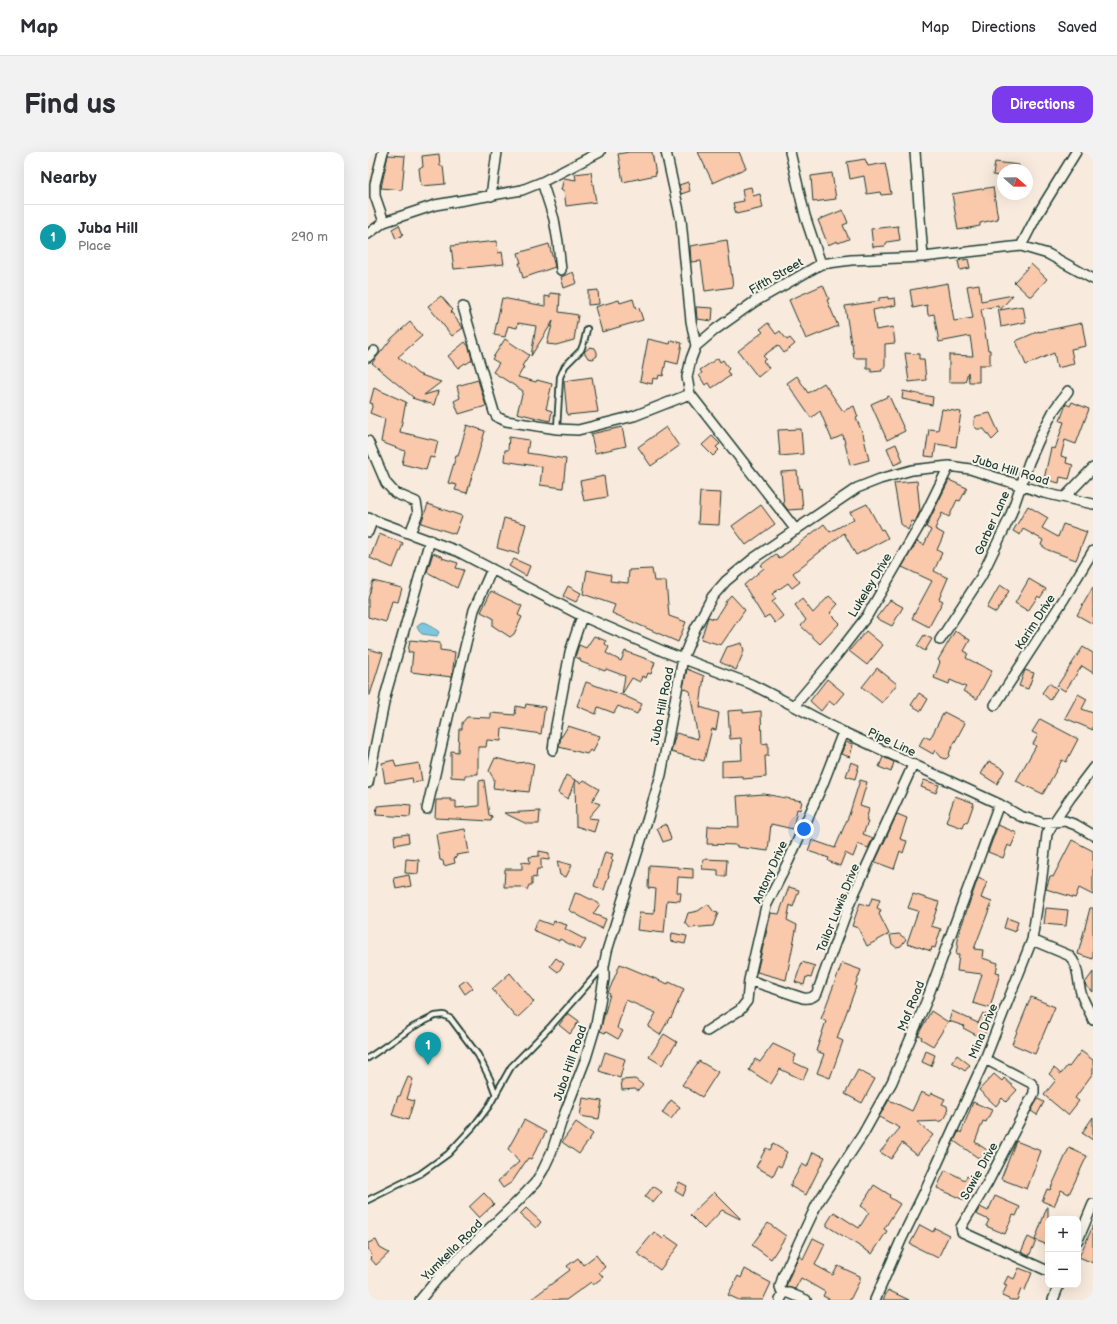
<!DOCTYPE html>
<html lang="en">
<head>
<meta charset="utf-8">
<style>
	body { margin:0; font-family:"Balsamiq Sans",sans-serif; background:#f2f2f3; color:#2b2b33 }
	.controls { position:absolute; right:12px; bottom:12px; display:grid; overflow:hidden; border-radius:8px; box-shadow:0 4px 16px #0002 }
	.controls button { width:36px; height:36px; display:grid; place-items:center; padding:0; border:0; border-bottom:1px solid #e1e1e2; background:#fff; color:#2b2b33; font:20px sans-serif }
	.compass { position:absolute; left:629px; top:12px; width:36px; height:36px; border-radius:50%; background:#fff; box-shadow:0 4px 16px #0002; rotate:110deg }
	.you { position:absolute; left:436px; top:677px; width:14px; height:14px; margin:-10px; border:3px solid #fff; border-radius:50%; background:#1a73e8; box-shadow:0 0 0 6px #1a73e833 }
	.badge { display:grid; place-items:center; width:26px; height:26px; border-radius:50%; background:#7c3aed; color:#fff; font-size:13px; font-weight:700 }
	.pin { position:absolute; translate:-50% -33px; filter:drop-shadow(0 1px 2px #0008) }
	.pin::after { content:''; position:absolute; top:21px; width:14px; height:12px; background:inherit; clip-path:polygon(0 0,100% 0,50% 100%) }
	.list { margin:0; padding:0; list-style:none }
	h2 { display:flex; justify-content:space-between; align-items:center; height:52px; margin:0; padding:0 16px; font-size:17px }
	h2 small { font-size:13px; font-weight:400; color:#7c7c81 }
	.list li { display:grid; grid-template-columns:26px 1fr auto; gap:12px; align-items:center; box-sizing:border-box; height:64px; padding:0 16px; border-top:1px solid #e1e1e2 }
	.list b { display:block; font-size:15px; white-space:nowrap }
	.list p { margin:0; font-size:13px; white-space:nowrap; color:#7c7c81 }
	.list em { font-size:13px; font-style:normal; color:#7c7c81 }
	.map { position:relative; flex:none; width:725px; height:1148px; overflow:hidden; border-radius:12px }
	header { display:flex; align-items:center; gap:24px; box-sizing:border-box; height:56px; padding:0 20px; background:#fff; border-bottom:1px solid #e1e1e2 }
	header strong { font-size:19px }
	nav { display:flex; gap:22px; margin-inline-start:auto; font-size:14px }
	.intro { display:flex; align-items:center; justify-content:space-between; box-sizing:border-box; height:96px; padding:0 24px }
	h1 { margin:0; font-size:28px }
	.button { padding:10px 18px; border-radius:12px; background:#7c3aed; color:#fff; font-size:14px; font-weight:700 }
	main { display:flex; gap:24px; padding:0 24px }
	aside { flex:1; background:#fff; border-radius:12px; box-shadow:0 4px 16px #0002 }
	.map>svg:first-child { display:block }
	.water { fill:#7ec8df; stroke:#58909b }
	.building { fill:#fac8ab; stroke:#1f3d34 }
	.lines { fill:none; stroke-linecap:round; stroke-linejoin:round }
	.lane-casing { stroke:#1f3d34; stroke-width:8 }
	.street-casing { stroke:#1f3d34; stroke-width:12 }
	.lane { stroke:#f7f3e8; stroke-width:4.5 }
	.street { stroke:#f7f3e8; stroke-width:9 }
	.labels { text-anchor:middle; stroke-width:4; stroke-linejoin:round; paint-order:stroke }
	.street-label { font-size:12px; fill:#1f3d34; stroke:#f7f3e8 }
</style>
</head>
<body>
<header>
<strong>Map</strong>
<nav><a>Map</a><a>Directions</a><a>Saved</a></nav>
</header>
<div class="intro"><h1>Find us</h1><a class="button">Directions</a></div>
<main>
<aside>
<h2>Nearby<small></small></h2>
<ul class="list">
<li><span class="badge" style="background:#0f9aa8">1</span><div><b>Juba Hill</b><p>Place</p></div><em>290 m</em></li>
</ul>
</aside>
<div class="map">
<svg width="725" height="1148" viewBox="0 0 725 1148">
	<rect width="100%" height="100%" fill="#f8eadc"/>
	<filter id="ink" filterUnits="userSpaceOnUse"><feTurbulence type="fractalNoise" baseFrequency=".025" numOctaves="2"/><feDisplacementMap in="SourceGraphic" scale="8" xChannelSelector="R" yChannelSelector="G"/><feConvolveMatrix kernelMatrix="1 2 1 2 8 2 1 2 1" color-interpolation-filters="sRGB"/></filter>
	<g filter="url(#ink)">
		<path class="water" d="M56 470 61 472 71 480 69 484 54 482 51 479 49 475 52 471Z"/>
		<path class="building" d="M261 0H284L288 23 255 30 250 2Z
			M330 0H371L378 16 345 31Z
			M71 2 72 14H75L77 32 53 34 51 16 55 15 54 4Z
			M20 3 37 4 34 38 13 36Z
			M497 7 500 14 517 11 523 42 513 43 512 40 499 42 496 24 482 27 479 10Z
			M627 10 651 13V18H635V25L625 23Z
			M223 20 228 50 198 54 196 38H193L196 26 208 28 207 22Z
			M464 21 468 47 445 50 443 24Z
			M320 30 322 39 313 42 311 33Z
			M383 35 385 44 392 42 395 56 368 62 365 51 376 49 374 37Z
			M625 35 630 67 612 71V74L590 78 584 42Z
			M475 58 480 71 475 73 481 87 470 91 469 89 460 93 450 68Z
			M31 73 35 83 28 87 24 77Z
			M530 74 532 88 519 90 517 94 505 95 503 77Z
			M359 88 365 135 337 139 333 109 323 110 322 94Z
			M129 89 130 101 134 100 136 112 86 117 83 94Z
			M181 92 187 115 155 126 151 111H153L150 101Z
			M600 107 602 116 592 118 590 109Z
			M663 112 679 127 664 144H661L646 130Z
			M205 120 209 131 196 136 193 125Z
			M580 131 586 169 605 166 599 134 611 132 613 149 645 143 632 158 655 154 658 170 633 175 630 154 613 157 620 198H622V213H611V230H601L600 220 597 230H581V203L605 204 602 184 571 190 566 162 560 163 559 153 545 156 542 138Z
			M455 133 461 147 459 148 470 174 438 187 421 148Z
			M230 138 231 152 220 153V139Z
			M182 141 192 142 191 160 210 163 206 188 188 193 179 192 185 169 163 204 168 174 150 171 149 176 140 174 137 185 126 183 134 146 177 154V144L182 145Z
			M73 144 85 158 83 160 95 176 84 184 60 154Z
			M520 145V147L527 146 528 153 505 158 508 178 525 175 527 191 517 192V216H514V219L503 220V217H499V206H486L484 191H483L477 154 511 149V146Z
			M265 147 268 157 271 156 275 168 234 180 227 155 251 148 252 151Z
			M328 155 345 156 344 169 329 167Z
			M42 170 54 184 30 205 50 222 73 230 56 243 70 239 66 253 44 246H46L4 211 24 186Z
			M400 171 408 182 412 179 419 188 422 186 427 192 416 201 410 193 395 204 398 207 395 209 401 216 390 225 370 199 395 180 392 177Z
			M714 171 718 194 703 197 706 212 689 216 686 201 658 213 648 189 671 179V180Z
			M137 187 161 203 154 214 156 215 150 225 168 230 169 228 184 232 178 257 184 259 182 269 149 261 155 239 125 220 131 211 124 207Z
			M280 187 302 192 303 188 314 191 310 212 298 209 295 224 291 223 290 227 285 226 284 232 272 229Z
			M97 190 101 195 104 208 98 212 97 211 90 216 80 204Z
			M222 195 227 196 229 200V204L225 207 220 206 216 200Z
			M537 201 551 202V207H556L558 228 541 230Z
			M350 206 352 210 355 208 361 217 359 219 362 224 344 236 341 231 337 233 331 223 334 221 332 218Z
			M429 224 440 241 456 231 475 259 486 254 490 265 488 266 495 282 501 308 482 313 475 283 464 288 452 259 443 266 419 231Z
			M224 225 230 260 199 263 196 229Z
			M110 228 118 254 91 262 86 249 92 246 89 234Z
			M6 236 38 250 32 280 70 289 66 306 62 305 58 318 34 312 37 299 13 290 17 267 2 261 5 252 2 251Z
			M535 239 565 245 564 253 534 247Z
			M521 244 537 279 519 288 503 252Z
			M704 250 721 257 708 292 697 288 693 304 699 306 698 311 705 313 701 327 692 325 691 331 676 327 683 296 687 297 696 270 692 269 698 252 702 254Z
			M574 257 593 260 588 295 568 292 566 305 557 304 561 277 570 278Z
			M622 261 631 281 624 288 616 277H609L606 274V268L608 264Z
			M99 273 117 279 99 341 87 338 89 333 80 331 88 304H90Z
			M254 275 258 294 227 301 223 282Z
			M298 275 311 294 283 314 270 295Z
			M433 277 435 302 412 304 410 278Z
			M344 284 352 292 348 295 351 298 345 304 334 293Z
			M141 285 161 288 159 301 198 307 195 336 172 333 174 315 136 309 137 298H140Z
			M528 292 535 309 526 313 519 296Z
			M429 319 431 337 433 336 435 357 420 358 416 353 413 320Z
			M236 324 239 345 216 349 212 329Z
			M581 328 599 336 592 349 589 348 581 365 574 361 567 377 576 382 569 398 574 401 566 419 580 426 571 447 575 449 561 475 544 466 564 429 534 415 549 389 556 393 563 378 558 375Z
			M549 329 552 359 547 370 544 369 540 378 533 372 526 331Z
			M332 340 353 341 351 373 330 372Z
			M60 352 94 364 87 382 53 371Z
			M499 352 513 378 515 377 520 386 488 403 476 381 425 421 432 430 424 436 420 431 404 442 408 447 404 450 415 464 407 471 401 463 396 466 376 433 396 416 393 413 408 402 411 407 456 372 462 380 486 367 482 360Z
			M393 353 407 372 378 393 364 374Z
			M660 354 680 366 674 376 690 385 695 372 719 380 708 408 680 398 673 393 675 388 655 377 652 383 645 379Z
			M136 366 158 372 150 402 129 396Z
			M11 382 35 391 25 416 2 406Z
			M65 401 75 405 74 406 90 411 88 416 96 418 89 436 59 420Z
			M146 407 162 414 158 424 141 414Z
			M284 417 286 429H298L301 464 318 470 310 490 244 461 247 453 215 442 219 418 243 423 242 429 260 431 261 418Z
			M661 427 678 437 672 446 670 444 660 459 647 451Z
			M5 429 34 436 30 450 24 449 18 470 0 465V447Z
			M632 433 641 439 628 461 619 456Z
			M200 434 213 441 208 450 195 444Z
			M725 435V472L709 463Z
			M123 439 154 454 150 463 154 465 146 482 142 485 125 474V466L113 460Z
			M363 443 377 458 353 493 333 487 340 465 347 467 357 451V450Z
			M461 444 470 452 462 461 472 471 452 492 433 474 438 468 427 453 434 447 445 461Z
			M522 448 535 455 524 474 508 466Z
			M498 479 515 493 499 513 481 499Z
			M587 479 602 488 596 499 600 501 598 506 624 519 609 547 595 539 598 535 582 528 581 532 566 526 572 510 570 508Z
			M556 483 564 487 557 499 549 494Z
			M226 484 238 489 237 492 241 495 238 501 253 509 257 499 287 510 283 522 280 521 278 526 274 524 272 530 264 526 254 542 257 524 238 517 237 519 213 510 212 507 207 505 211 493 218 496Z
			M42 488 72 491V498L87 500 84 525 43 520 45 500H40Z
			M374 491 376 499 368 518 352 510 359 495Z
			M715 495 725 501V521L714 514 697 539 689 534Z
			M0 497 15 501 2 543H0Z
			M509 516 529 532 514 551 494 535Z
			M319 517 336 524 332 555 351 561 348 578 344 577 336 609 303 600 308 581 330 587 322 539 315 536Z
			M657 518 666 521 660 537 651 534Z
			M459 527 476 541 466 553 461 549 453 559 442 549Z
			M218 530 257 544 274 552 269 562 250 554 246 561 230 555 228 562 209 554Z
			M681 531 689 537 682 548 674 541Z
			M551 541 560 547 553 559 543 553Z
			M710 542 719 547 714 557 725 561V578L697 566Z
			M158 552 177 555 173 582 134 576 133 589 119 588 118 595H110V622H106L105 623H97V626L83 625V599L90 600 91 577H94V571L99 565 123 566V561L147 563 148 554 157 556Z
			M375 558V561L393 559 394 592 400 591V604H397L398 625 375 627V624L354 625V609L374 608 373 586 362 587 360 559Z
			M576 560 597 571 582 599 581 604 578 607 574 606 567 598 565 602 551 594 556 584 562 587Z
			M672 567 710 587 698 610 694 608 675 642 648 629 668 594 665 592 670 583 664 580Z
			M200 574 232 584 225 600 222 598 219 602 191 595 193 584H194Z
			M478 590 485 592 482 605 473 602Z
			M515 605 526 610 523 620 511 615Z
			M127 606 148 611 159 610 166 612 161 640 125 636 126 627 121 619Z
			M26 608 28 615 51 611 54 629 45 631 44 626 17 631 14 611Z
			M621 609 637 618 629 632 613 622Z
			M483 610 491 613 487 627 478 624Z
			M198 623 207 628 200 647 190 641Z
			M116 628 121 663 124 664 123 669 67 666 68 648H74V647H83V649H88V656L111 654V629Z
			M207 628 213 631 216 628 231 637 224 649 232 652 220 666 230 667 226 680 208 674Z
			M492 628 499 630 492 654 501 657 498 669 500 670 495 682 505 686 500 696 490 692 485 705 477 701 472 714 460 709 461 706 440 699 444 688 467 696 481 663Z
			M556 628 571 633 568 641 553 635Z
			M396 642 434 649 432 658 429 657 425 677 403 672 400 699 369 695V693L339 692 340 674 371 675 369 644Z
			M587 644 606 651 599 671 597 670 595 676 578 670Z
			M32 652 43 653 42 665 8 663 9 654Z
			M172 659 171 672H159L136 661Z
			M529 662 539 666 532 687 539 689 535 701 532 699 526 717 507 710Z
			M298 672 303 687 295 690 289 676Z
			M630 673 649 681 643 695 640 693 635 706 620 700Z
			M97 677 101 701 88 703 89 705 86 706 87 711 76 714 75 709 72 708 68 682Z
			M40 682 41 690 27 693 26 684Z
			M704 688 725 699V743L711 736 707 746 678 737 682 724 685 725Z
			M171 699 181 701V708L173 707V717H169L168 726 164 725V733H161L159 738 154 735H136L137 717H154V710L162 711 161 705 171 704Z
			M237 700 245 702 243 707 245 708 240 723H241L236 738 226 734Z
			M38 707 51 708 50 722 37 721Z
			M335 707 359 708 358 724H350V718L334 717Z
			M189 709 204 713 198 725 192 723Z
			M281 713 310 715V716L325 717V726L310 725 309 740 313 741 312 749 299 748 296 781 269 778 271 761 286 762 288 737 280 736Z
			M41 723 43 734 28 737 26 726Z
			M610 726 619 730 613 746 624 750 606 797 615 798 614 806 630 811 628 820 632 821 622 856 605 851 614 822 589 819 591 803H588L591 781Z
			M421 735 431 738 425 755 422 753 419 768 429 773 418 828 389 820 403 761 411 762Z
			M207 741 214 743 232 752 225 762 238 767 234 777 201 758Z
			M545 742 571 750 563 774 573 777 567 796 564 795 563 799 539 791 550 759 540 756Z
			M504 746 512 748 509 756 513 758 511 762 521 782 499 794 490 776 484 774 492 751 501 754Z
			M340 752 346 760 350 761 345 774 322 776 317 770 320 761 330 759Z
			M678 756 700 758 698 774 676 772Z
			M722 756H725V807L710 802Z
			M639 766 650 770 647 780 636 776Z
			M170 768 184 773 186 769 199 773 197 777 218 788 212 798 192 787 191 789 165 778Z
			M304 781 319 784 317 792 303 789Z
			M531 782 538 787 533 794 528 795 524 792 522 783Z
			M188 806 196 812 190 820 182 814Z
			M434 810 447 814 443 826 438 825 436 833 427 830Z
			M474 811 493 818 487 834 488 835 469 886 475 889 462 926 449 921 456 902 448 899 458 869 453 867Z
			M252 812 300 832 301 830 316 837 303 866 302 865 292 883 280 875 288 861 258 848 249 876 255 879 250 887 238 880 237 881 232 879 242 842 240 841Z
			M725 820V840L718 834 717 831Z
			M142 821 166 850 149 866 124 837Z
			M98 828 105 836 97 842 91 833Z
			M663 845 687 855 667 902 644 892Z
			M563 859 580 870 565 894 553 887 554 885 550 883Z
			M584 859 610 871 615 861 623 865 618 875 620 876 614 886 595 876 596 874 581 869Z
			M200 861 211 869 202 882 191 873Z
			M296 882 309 890 294 913 281 905Z
			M405 892 428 903 425 910 440 917 435 928 412 917 403 932 381 918 387 907 392 910Z
			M558 899 567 903 563 914 554 910Z
			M713 899 725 908V921L707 946 711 949 700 963 676 943 688 928 681 922 686 916 693 922 699 914 701 915Z
			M237 900 257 907 252 926 231 919Z
			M589 903 602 913 597 919 584 910Z
			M331 909 350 920 334 945 314 933Z
			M490 918 507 927 494 951 477 942Z
			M626 922 634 929 636 926 649 938 638 950 634 946 628 954 611 938Z
			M40 925 45 927 39 947 46 949 40 968 24 963 30 944H32Z
			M267 927 275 933 270 939 267 937 254 938 253 928Z
			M553 940 562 944 564 941 577 947 574 952 579 954 580 960 577 966 574 969 549 970 565 983 549 1003 534 991 523 1007 512 1000 532 976 511 965 521 948 544 959Z
			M215 946 234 949 231 967 212 964Z
			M670 947 676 950 669 963 663 959Z
			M303 948 312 955 303 967 294 961Z
			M605 950 624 958 618 970 615 969 607 990 625 1002 619 1012 586 989 591 979 593 981Z
			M725 965V988L714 981Z
			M156 968 178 980 163 1007 160 1006 144 1030 135 1036 130 1029 151 1010 140 997Z
			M208 970 225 982 211 1002 194 990Z
			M648 989 673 999 659 1037 633 1027Z
			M405 992 419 1000 417 1004H418L413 1015 410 1013 405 1024 388 1015 398 996 402 998Z
			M701 996 719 1004 701 1042 693 1038 686 1054 674 1049 679 1037 682 1038Z
			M445 1000 457 1005 438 1043 422 1034 434 1012 439 1015Z
			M577 1018 597 1028 599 1024 608 1028 598 1049 569 1036Z
			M311 1030 319 1034 315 1044 307 1039Z
			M506 1033 522 1043 521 1045 532 1052 516 1077 519 1079 504 1102 459 1074V1071L466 1060 491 1076 501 1060 493 1054Z
			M285 1034 294 1040 285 1051 277 1045Z
			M346 1040 372 1066V1067L354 1058 336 1077 322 1063Z
			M116 1041 126 1052 111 1066 101 1055Z
			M627 1044 652 1055 648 1064 645 1063 637 1082 618 1074 621 1068 608 1062 612 1055 620 1059Z
			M679 1055H680V1093L667 1088Z
			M158 1056 173 1070 168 1076 152 1062Z
			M400 1071 418 1084 403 1107 384 1093Z
			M552 1073 565 1080 567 1076 581 1083 570 1106 542 1092Z
			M725 1074V1111L711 1105Z
			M286 1080 295 1087 298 1084 311 1093 292 1118 269 1101Z
			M660 1085 668 1089 661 1104 653 1100Z
			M445 1086 457 1092 447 1113 465 1123 470 1114 492 1124V1128L482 1148H463L455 1144 457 1140 433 1126 427 1137 418 1135 421 1126 431 1104 435 1107Z
			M8 1088 12 1096 21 1101 8 1113 2 1106 4 1104 0 1096V1091Z
			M228 1103 237 1115 231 1120 235 1125 225 1133 223 1130 198 1148H162L202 1118 199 1114 210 1106 215 1113Z
			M651 1116 664 1121 657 1138 653 1137 649 1148H643L634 1144 639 1133 636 1132 640 1124 646 1127Z
			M377 1117 403 1131 395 1148H371L360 1143 370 1124 373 1126Z
			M520 1138 541 1148H515Z"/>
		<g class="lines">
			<g class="lane-casing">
				<path id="lane" d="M189 277 192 225 197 214 213 198 216 190 219 177
					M0 906 45 875 67 864 76 863 83 867 110 903 122 927 128 943
					M0 1048 52 1022 80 1002 105 975 121 954 143 915 183 874 235 815"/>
			</g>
			<g class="street-casing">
				<path id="street" d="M15 0 7 32V44L16 70
					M298 0 313 68 323 169 328 194
					M422 0 437 64 453 112
					M547 0 555 105
					M174 30 186 67 190 90 193 118
					M123 44 129 0
					M0 82 16 70 67 53 154 38 174 30 232 0
					M653 94 668 65 708 0
					M95 155 126 260 129 265 138 269 189 277 210 278 266 264 322 242
					M0 205 6 199
					M0 289 18 331 27 341 48 350 50 361 42 381
					M697 345 725 316
					M0 366 89 399 214 464 297 500 383 532 426 554 475 580 631 652 652 664 675 671 697 669 708 673 725 683
					M428 378 322 242 319 225 323 207 328 194 348 177 386 150 453 112 483 108 555 105 653 94 680 102 725 127
					M0 380 5 367
					M572 488 613 425 642 365 661 310 673 283 686 258 700 239
					M627 553 696 447 725 399
					M426 554 468 504 499 464 553 371 581 314
					M185 598 188 574 202 500 214 464
					M0 631 18 541 62 388
					M59 657 81 561 106 458 124 417
					M664 788 700 803C712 812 709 831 714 844 717 852 722 860 725 868
					M381 828 435 846C441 847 445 846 449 841L481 753 545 613
					M339 879 372 858 379 849 381 828 398 754 421 708 454 634 475 580
					M617 907 663 931 666 935V941L619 1032 593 1075 594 1080 680 1119
					M710 1088 725 1052
					M416 1141 413 1139 412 1135 415 1124 449 1052 495 982 524 930 558 850 631 652
					M52 1148 70 1126 82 1114 150 1049 167 1031 175 1018 184 999 193 971 218 906 228 873 236 827V814L239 799 293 623 315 506 327 477 344 445 358 429 386 406 489 336 512 327 544 318 581 314 602 317 676 341 725 352
					M412 1148 416 1141H421L438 1148
					M507 1148 534 1086 557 1039 617 907 664 788 674 724 679 682 686 670 703 645 725 616
					M685 1148 691 1133"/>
			</g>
			<use href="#lane" class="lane"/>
			<use href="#street" class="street"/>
		</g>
	</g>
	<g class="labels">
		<g class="street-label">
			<text transform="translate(408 124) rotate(-30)" y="4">Fifth Street</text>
			<text transform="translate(643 318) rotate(17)" y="4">Juba Hill Road</text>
			<text transform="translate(624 371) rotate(-66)" y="4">Garber Lane</text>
			<text transform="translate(502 433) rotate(-59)" y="4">Lukeley Drive</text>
			<text transform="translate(667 470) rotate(-57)" y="4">Karim Drive</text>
			<text transform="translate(294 554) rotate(-79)" y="4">Juba Hill Road</text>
			<text transform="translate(524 590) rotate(25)" y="4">Pipe Line</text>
			<text transform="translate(402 720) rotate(-66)" y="4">Antony Drive</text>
			<text transform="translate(470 756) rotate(-68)" y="4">Tailor Luwis Drive</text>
			<text transform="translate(543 854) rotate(-68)" y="4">Mof Road</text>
			<text transform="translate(615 879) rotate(-68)" y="4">Mina Drive</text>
			<text transform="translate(202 911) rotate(-71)" y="4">Juba Hill Road</text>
			<text transform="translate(611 1019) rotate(-61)" y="4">Sawie Drive</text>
			<text transform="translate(84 1098) rotate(-45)" y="4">Yumkella Road</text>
		</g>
	</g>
</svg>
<div class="controls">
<button>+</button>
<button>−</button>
</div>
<svg class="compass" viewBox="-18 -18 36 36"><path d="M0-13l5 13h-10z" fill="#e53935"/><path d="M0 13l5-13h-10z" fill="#7c7c81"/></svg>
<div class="you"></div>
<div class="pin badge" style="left:60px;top:913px;background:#0f9aa8">1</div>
</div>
</main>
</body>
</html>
